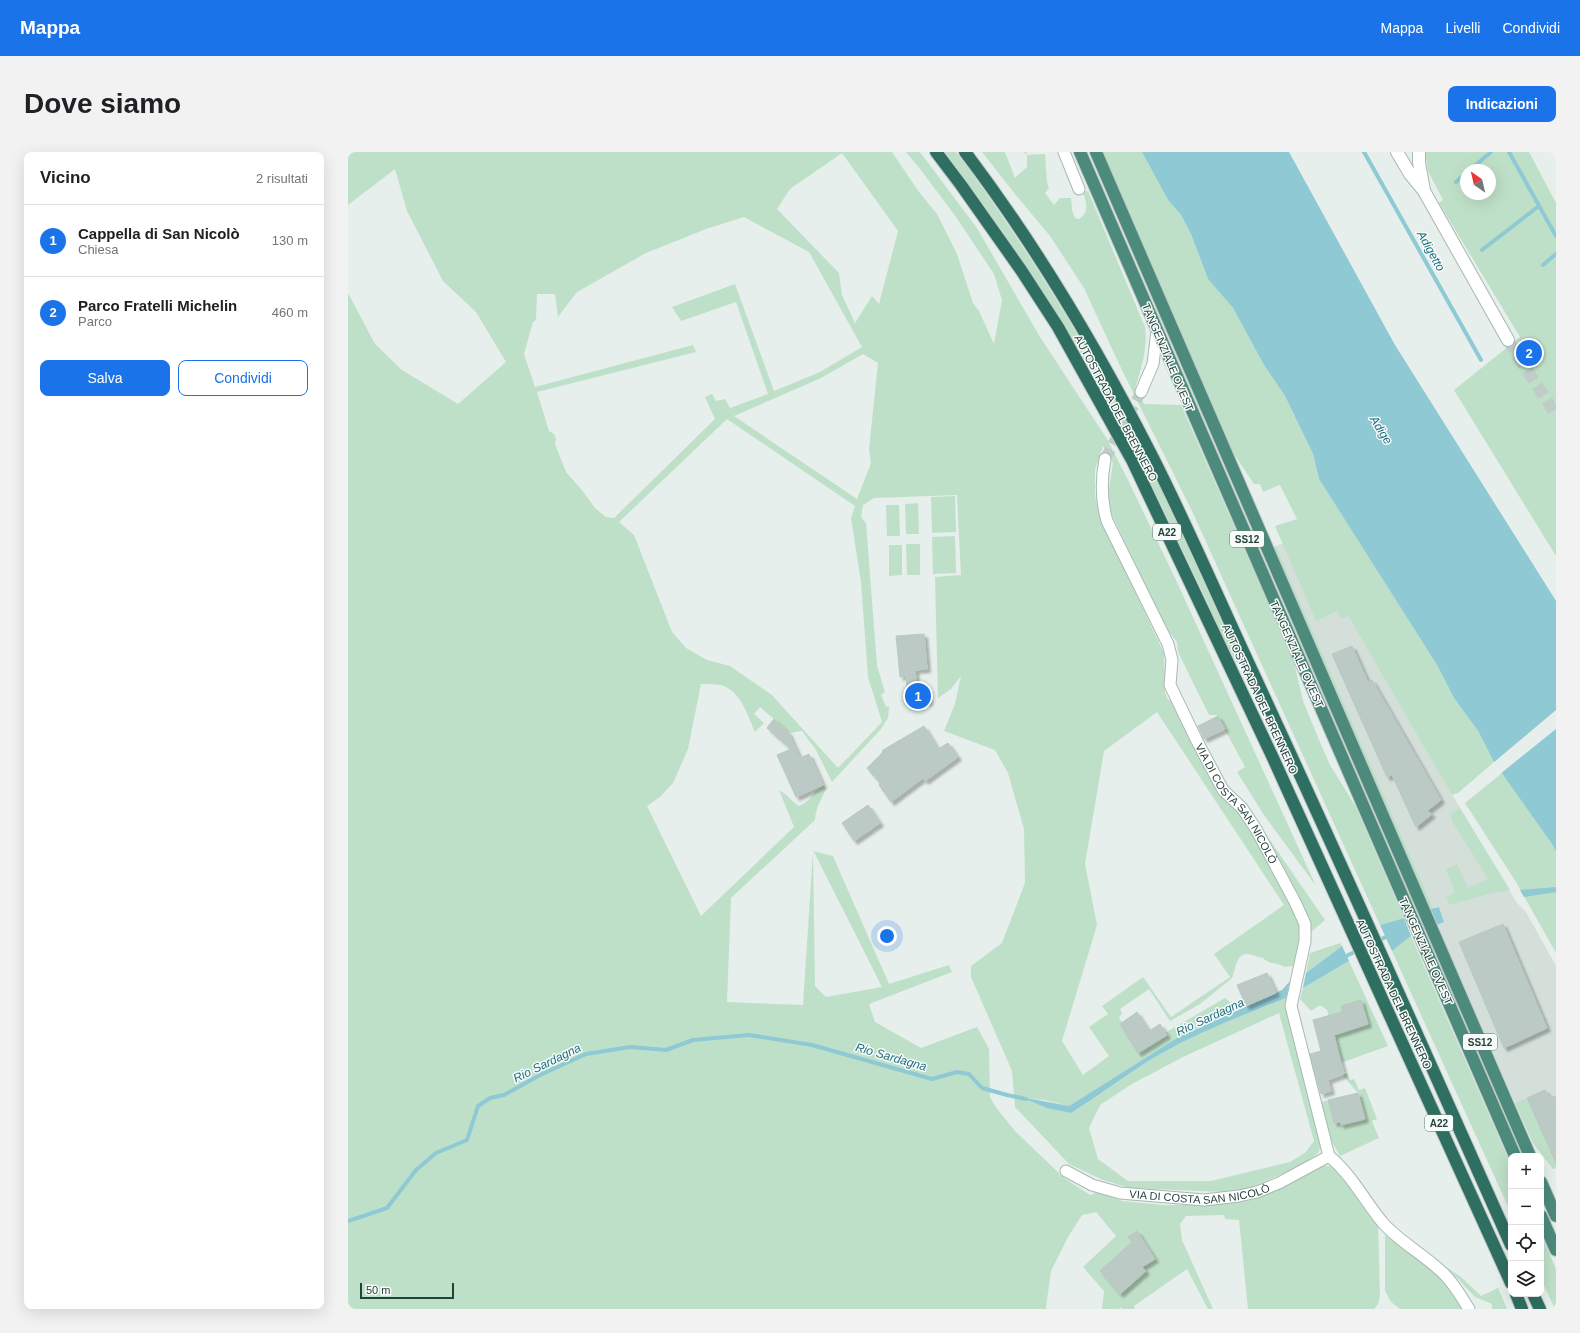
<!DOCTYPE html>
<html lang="it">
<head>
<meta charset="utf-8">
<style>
	body { margin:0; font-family:Arial,sans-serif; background:#f2f2f2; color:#202124 }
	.controls { position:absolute; right:12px; bottom:12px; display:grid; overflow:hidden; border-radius:8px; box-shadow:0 4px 16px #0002 }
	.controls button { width:36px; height:36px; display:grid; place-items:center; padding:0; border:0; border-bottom:1px solid #e0e0e0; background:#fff; color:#202124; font:20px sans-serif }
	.compass { position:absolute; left:1112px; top:12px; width:36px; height:36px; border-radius:50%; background:#fff; box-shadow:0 4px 16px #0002; rotate:326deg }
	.scale { position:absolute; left:12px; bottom:10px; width:94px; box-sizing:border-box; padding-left:4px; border:2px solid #24423a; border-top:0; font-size:11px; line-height:14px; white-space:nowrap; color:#24423a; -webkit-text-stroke:3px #f7fbf9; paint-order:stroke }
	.you { position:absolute; left:539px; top:784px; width:14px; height:14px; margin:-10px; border:3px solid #fff; border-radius:50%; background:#1a73e8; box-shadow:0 0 0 6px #1a73e833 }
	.badge { display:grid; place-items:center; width:26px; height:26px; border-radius:50%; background:#1a73e8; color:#fff; font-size:13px; font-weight:700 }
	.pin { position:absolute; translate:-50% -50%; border:2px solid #fff; box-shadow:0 1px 4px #0006 }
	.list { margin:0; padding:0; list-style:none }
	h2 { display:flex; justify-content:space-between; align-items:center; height:52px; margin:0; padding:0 16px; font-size:17px }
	h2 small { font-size:13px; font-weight:400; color:#757577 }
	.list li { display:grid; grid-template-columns:26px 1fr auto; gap:12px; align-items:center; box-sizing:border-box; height:72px; padding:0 16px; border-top:1px solid #e0e0e0 }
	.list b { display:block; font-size:15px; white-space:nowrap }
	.list p { margin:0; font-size:13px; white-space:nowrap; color:#757577 }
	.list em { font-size:13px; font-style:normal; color:#757577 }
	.actions { display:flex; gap:8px; padding:12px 16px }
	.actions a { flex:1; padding:9px 0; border:1px solid #1a73e8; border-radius:8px; text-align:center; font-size:14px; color:#1a73e8 }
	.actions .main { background:#1a73e8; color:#fff }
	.icon { flex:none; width:22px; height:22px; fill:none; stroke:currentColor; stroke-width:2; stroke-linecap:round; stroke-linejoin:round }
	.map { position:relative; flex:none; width:1208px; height:1157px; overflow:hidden; border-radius:8px }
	header { display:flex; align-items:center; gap:24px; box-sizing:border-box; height:56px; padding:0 20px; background:#1a73e8; color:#fff }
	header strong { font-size:19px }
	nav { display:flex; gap:22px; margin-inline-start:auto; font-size:14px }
	.intro { display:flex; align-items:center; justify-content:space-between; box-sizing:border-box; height:96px; padding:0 24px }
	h1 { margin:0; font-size:28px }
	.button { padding:10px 18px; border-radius:8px; background:#1a73e8; color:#fff; font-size:14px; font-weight:700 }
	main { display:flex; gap:24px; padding:0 24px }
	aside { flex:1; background:#fff; border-radius:8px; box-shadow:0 4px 16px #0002 }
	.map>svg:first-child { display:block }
	.built { fill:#d4dfda }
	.green { fill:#bfe0c8; fill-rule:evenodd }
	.water { fill:#8ec9d4 }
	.pier { fill:#e6efeb }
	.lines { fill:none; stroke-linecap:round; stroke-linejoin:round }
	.stream { stroke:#8ec9d4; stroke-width:4 }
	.building { fill:#bbcac4; stroke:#b8c9c2; filter:url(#shadow) }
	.minor-tunnel { stroke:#bfccc8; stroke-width:11; stroke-dasharray:11 5.5; stroke-linecap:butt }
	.tertiary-tunnel { stroke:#bfccc8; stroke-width:12; stroke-dasharray:12 6; stroke-linecap:butt }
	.minor-casing { stroke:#a8b8b2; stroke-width:13 }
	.tertiary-casing { stroke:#a8b8b2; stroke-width:14 }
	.trunk-casing { stroke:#c2cac8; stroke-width:14 }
	.motorway-casing { stroke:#c2cac8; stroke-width:14 }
	.minor { stroke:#fff; stroke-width:11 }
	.tertiary { stroke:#fff; stroke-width:12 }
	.trunk { stroke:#4c8a7c; stroke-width:12 }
	.motorway { stroke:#2f6f62; stroke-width:12 }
	.labels { text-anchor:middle; stroke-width:3; stroke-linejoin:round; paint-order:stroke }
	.shield { fill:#f7fbf9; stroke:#637a73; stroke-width:1 }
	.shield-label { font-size:10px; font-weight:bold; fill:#24423a }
	.street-label { font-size:11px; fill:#24423a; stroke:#f7fbf9 }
	.water-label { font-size:12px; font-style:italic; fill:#1c6f80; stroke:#f7fbf9 }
</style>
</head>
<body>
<header>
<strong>Mappa</strong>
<nav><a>Mappa</a><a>Livelli</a><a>Condividi</a></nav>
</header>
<div class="intro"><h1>Dove siamo</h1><a class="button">Indicazioni</a></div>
<main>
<aside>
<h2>Vicino<small>2 risultati</small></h2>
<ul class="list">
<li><span class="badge">1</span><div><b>Cappella di San Nicolò</b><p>Chiesa</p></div><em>130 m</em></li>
<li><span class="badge">2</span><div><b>Parco Fratelli Michelin</b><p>Parco</p></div><em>460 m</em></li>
</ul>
<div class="actions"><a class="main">Salva</a><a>Condividi</a></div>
</aside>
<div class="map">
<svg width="1208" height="1157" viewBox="0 0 1208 1157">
	<defs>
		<filter id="shadow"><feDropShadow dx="3.5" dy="3.5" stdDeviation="1" flood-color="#0004"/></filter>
	</defs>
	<rect width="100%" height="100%" fill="#e6efeb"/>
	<path class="built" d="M927 374 1000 464 1112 656 1169 751 1178 760 1208 814V1016L1205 1017 1185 991 1167 951 1089 773 1096 770 1091 755 1085 756 928 394 936 391Z"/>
	<path class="green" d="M0 0H544L571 40 589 62 609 102 625 151 631 159 646 192 654 148 646 122 608 65 573 18 558 0H572L629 76 692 185 759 287 780 328 827 426 968 734 916 663 889 620 897 615 869 563H861L830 500 829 490 819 477 764 363 760 343 765 311 755 294 747 318V344L750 358 759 381 816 501 817 540 820 548H825L870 640 893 661 951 768C954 784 951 798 946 814L937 815C930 811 920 812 915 806 909 805 904 802 899 802 887 802 888 820 883 827L852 852 822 869 801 837 772 857 774 861 771 866 774 870 772 872 790 901 817 881 877 846 891 857 829 886 721 954 696 948 675 946 723 961C750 945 774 926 799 910 842 883 891 865 938 846V859L973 990 971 1000 956 1012 899 1037 876 1040 782 1036 755 1028 721 1012 667 955 664 919 623 825V814L654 791 677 731 676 677 660 621 647 598 596 579 607 552 613 524 603 537 590 546 587 425 613 423 609 343 526 346 515 353 513 365 518 371 529 514 537 540 533 543 538 555 541 554 540 566 533 577 484 630 468 598 454 579 442 581 412 555 406 562 416 571 407 580C400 564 392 537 372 533 366 532 359 532 353 532L340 597 325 631 312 645 299 654 353 764 446 675 431 638C439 642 443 649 451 654 464 649 466 637 475 633L478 637C473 649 468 654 467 668L383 746 379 850 455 853 465 699 485 704 541 832 601 813 604 820 521 852 527 870 573 896 629 875 641 897 642 945 647 954 667 979 716 1026 742 1043 749 1040 774 1049 816 1053H862L898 1049 915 1044 974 1014H987L1030 1069 1032 1144 1030 1152 1026 1157H900L891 1068 877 1067 876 1063 838 1064 832 1072 834 1088 865 1157H860L839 1117 786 1154 787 1157H774L773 1155 771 1157H754L756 1139 735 1115 768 1084 748 1060 734 1063 720 1085 703 1119 698 1155 699 1157H0V141L27 192 54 218 110 252 158 210 128 160 95 129 59 59 47 17 0 53ZM494 1 550 79 531 152 524 144 507 171 494 143 491 121 429 57 442 37ZM396 65 461 100 514 195 472 220 426 239 387 132 324 155 333 169 388 150 420 242 382 256 377 247 368 249 364 242 357 245 367 267 266 366 258 365 247 356 233 337 218 320 207 292 208 287 206 282 201 279 189 240 348 200 345 193 187 235 176 202 185 170 188 168 189 142H207L210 165 229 140 298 101 358 77ZM515 202 530 211 521 297 523 311 509 347 386 264 473 226ZM379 267 507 354 503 366 513 430 520 525 534 570 490 616 424 543 382 514 359 508 338 496 324 480 286 383 271 370ZM809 560 936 753 866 802 882 825 823 865 795 825 754 854 760 862 741 875 761 904 735 923 714 889 749 773 737 712 756 599ZM465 700H466L534 835 478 845 467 834ZM931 861 966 989 958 1000 942 1010 863 1029H780L750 1007 741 976 752 953 784 932 835 905Z
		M597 0H608C678 93 738 192 792 295 827 363 857 434 889 503L891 514C877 492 867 467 856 443 835 399 814 354 792 309 738 200 670 97 597 0Z
		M634 0H657L667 26 679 15V3L675 0H678L679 3 697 2 699 30 701 36 697 41 706 53 712 46H723L724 58 727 66 731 67C742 60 738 50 735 40L740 39 797 175C800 197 793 216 787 237L796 252 833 253 946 510 955 549 974 595 982 613 1008 655 1056 766 1032 773 844 359 771 212 736 136 702 84 667 42Z
		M754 0H794L820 48 833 63 843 82 860 127 885 156 916 213 937 244 965 302 971 327 1089 513 1106 546 1130 579 1146 610 1110 641 1104 643 1000 464 993 467 989 459 968 469 927 374 949 367 932 333 915 340 912 332H906L882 296Z
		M1077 0H1181L1208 51V404L1106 238 1172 185 1091 51 1095 48 1080 19ZM1118 18H1142V42H1118Z
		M607 344 608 380 584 381 583 345Z
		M570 351 571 382H558L557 352Z
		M538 353H551L552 384H539Z
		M607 384 608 421 585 422 584 385Z
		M558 392H572V423H559Z
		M541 393H554V423L541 424Z
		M928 394 1085 756 1082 757 924 395Z
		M1154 621 1204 692 1208 700V801L1168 730 1117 651Z
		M1112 656 1162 738 1144 741 1101 753 1098 745 1107 741 1098 717 1109 712 1120 736 1140 727 1104 669 1103 661Z
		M906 665 977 768 962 781Z
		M1063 784 1163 1013V1061L1044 799Z
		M992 791 994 794 958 821 962 801Z
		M1001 809 1040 894 987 913 990 899 979 858 972 853 963 859 952 847 955 836Z
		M989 917H994L996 922 999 921 1002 928 1006 927 1011 938 1017 936 1029 967 1024 969 1031 986 992 1004 984 990 973 950 986 947 987 953 982 955 986 971 992 970 993 972 1017 967 1010 941Z
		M1179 946 1208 1011V1016L1205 1017 1185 991 1167 951Z
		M1193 1082 1208 1117V1157H1207L1193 1127Z
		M1037 1083 1086 1118 1098 1132 1114 1157H1052L1043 1150 1037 1139Z
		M1082 1104 1113 1125 1133 1144 1150 1136 1159 1157H1144V1152L1127 1145 1106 1123Z"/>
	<path class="water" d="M794 0H941L1047 193 1208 449V700L1204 692 1146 610 1130 579 1106 546 1089 513 971 327 965 302 937 244 916 213 885 156 860 127 843 82 833 63 820 48Z
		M1208 735V740L1176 745 1172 738Z
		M1091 755 1096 770 1089 773 1082 757Z
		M1056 766 1063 784 1044 799 1032 773Z
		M994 794 1001 809 955 836 958 821Z
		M942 829 938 846C891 865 842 883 799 910 774 926 749 945 723 961L699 956 673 945 721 954 829 886 934 838Z"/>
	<path class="pier" d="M1208 558V577L1152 622 1145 611Z"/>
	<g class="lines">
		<path class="stream" d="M1016 0 1133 208
			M1161 0 1208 84
			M1122 18 1143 0
			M1108 30 1118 21
			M1134 98 1191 54
			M1195 113 1208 102
			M994 806 1042 783
			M0 1069 39 1056 68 1018 88 1001 119 988 130 954 142 946 156 943 192 923 238 902 282 895 318 898 345 888 401 883 464 893 584 927 609 920 621 922 634 936 659 943 678 947"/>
	</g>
	<path class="building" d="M576 482 579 517 567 518 569 538 580 537 581 550 560 551 558 524 552 525 548 484Z
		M1004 494 1020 530 1024 528 1093 648 1079 659 1084 662 1068 675 1044 623 1039 625 984 502Z
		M870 564 877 577 856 587 850 574Z
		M426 567 440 580 452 606 461 602 475 633 448 645 429 603 443 597 419 576Z
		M576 574 590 597 600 591 610 605 577 629 575 626 543 650 531 633 532 631 519 616 534 601 535 598Z
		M520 653 532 671 506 689 494 671Z
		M1155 772 1199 876 1156 896 1111 790Z
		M919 821 928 841 898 854 889 833Z
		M1013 848 1020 872 986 883 996 922 980 928 983 939 973 942 962 902 973 899 965 868 994 860 993 854Z
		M789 860 801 879 812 872 819 883 790 901 772 872Z
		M1197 938 1202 946 1208 944V1011L1179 946Z
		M1010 941 1017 967 993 973 992 970 986 971 980 948Z
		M789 1079 807 1107 794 1115 798 1119 772 1142 752 1119 784 1090 780 1085Z"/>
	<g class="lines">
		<path class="minor-tunnel" d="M757 307 793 240"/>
		<path class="tertiary-tunnel" d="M1160 188 1208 263"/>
		<g class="minor-casing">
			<g id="minor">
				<path d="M716 0 731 37"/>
				<path d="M793 240 805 212 809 179"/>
				<path id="s1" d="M757 307C753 328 753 348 759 369L820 492 824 508 822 533 849 589 875 638 894 656 908 677 947 750 957 772V789L943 854 981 1004C1004 1023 1016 1048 1035 1071 1052 1090 1075 1102 1094 1120 1105 1130 1113 1144 1121 1157"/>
				<path id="s2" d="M718 1019 744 1033 772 1041 856 1048 891 1044 909 1040 931 1031 981 1004"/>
			</g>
		</g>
		<g class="tertiary-casing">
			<path id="tertiary" d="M1049 0 1062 22 1076 39 1160 188
				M1071 0V11L1076 38"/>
		</g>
		<g class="trunk-casing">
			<path id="trunk" d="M732 0 1167 1004
				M748 0 1182 1004
				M1193 1030 1208 1064
				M1193 1064 1208 1098"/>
		</g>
		<g class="motorway-casing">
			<path id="motorway" d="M588 0 613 33 673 118 710 175 784 308 925 606 1163 1131
				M617 0C689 95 750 198 804 304 838 371 868 441 900 510 990 703 1076 898 1163 1093
				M1168 1142 1174 1157
				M1185 1142 1192 1157"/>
		</g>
		<use href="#minor" class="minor"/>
		<use href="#tertiary" class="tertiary"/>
		<use href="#trunk" class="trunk"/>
		<use href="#motorway" class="motorway"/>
	</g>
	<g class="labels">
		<g class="shield">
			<rect x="805" y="372" width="28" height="16" rx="3"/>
			<rect x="882" y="379" width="34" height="16" rx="3"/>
			<rect x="1115" y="882" width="34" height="16" rx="3"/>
			<rect x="1077" y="963" width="28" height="16" rx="3"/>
		</g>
		<g class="shield-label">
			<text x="819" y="384">A22</text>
			<text x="899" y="391">SS12</text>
			<text x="1132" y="894">SS12</text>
			<text x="1091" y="975">A22</text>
		</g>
		<g class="street-label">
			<text transform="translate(820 205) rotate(67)" y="4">TANGENZIALE OVEST</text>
			<text transform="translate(768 256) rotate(62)" y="4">AUTOSTRADA DEL BRENNERO</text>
			<text transform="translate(949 502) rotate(66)" y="4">TANGENZIALE OVEST</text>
			<text transform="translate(912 547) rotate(65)" y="4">AUTOSTRADA DEL BRENNERO</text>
			<text dy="4" stroke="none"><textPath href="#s1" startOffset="378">VIA DI COSTA SAN NICOLÒ</textPath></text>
			<text transform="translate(1078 799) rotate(66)" y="4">TANGENZIALE OVEST</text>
			<text transform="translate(1046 842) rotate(65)" y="4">AUTOSTRADA DEL BRENNERO</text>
			<text dy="4" stroke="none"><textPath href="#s2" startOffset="139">VIA DI COSTA SAN NICOLÒ</textPath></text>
		</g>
		<g class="water-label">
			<text transform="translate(1083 99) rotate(61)" y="4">Adigetto</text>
			<text transform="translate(1033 278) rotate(58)" y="4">Adige</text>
			<text transform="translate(862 865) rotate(-25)" y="4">Rio Sardagna</text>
			<text transform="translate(543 905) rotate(16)" y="4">Rio Sardagna</text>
			<text transform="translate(199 911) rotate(-26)" y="4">Rio Sardagna</text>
		</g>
	</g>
</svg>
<div class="controls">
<button>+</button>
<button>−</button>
<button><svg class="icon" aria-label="locate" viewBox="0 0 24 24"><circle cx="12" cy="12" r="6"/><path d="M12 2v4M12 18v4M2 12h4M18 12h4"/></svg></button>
<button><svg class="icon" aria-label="layers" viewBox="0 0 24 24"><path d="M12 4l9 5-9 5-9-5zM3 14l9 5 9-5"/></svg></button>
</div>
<svg class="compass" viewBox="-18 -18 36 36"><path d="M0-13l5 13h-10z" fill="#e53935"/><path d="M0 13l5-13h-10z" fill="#757577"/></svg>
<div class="scale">50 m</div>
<div class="you"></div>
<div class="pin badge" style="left:570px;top:544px">1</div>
<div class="pin badge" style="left:1181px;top:201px">2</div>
</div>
</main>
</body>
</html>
